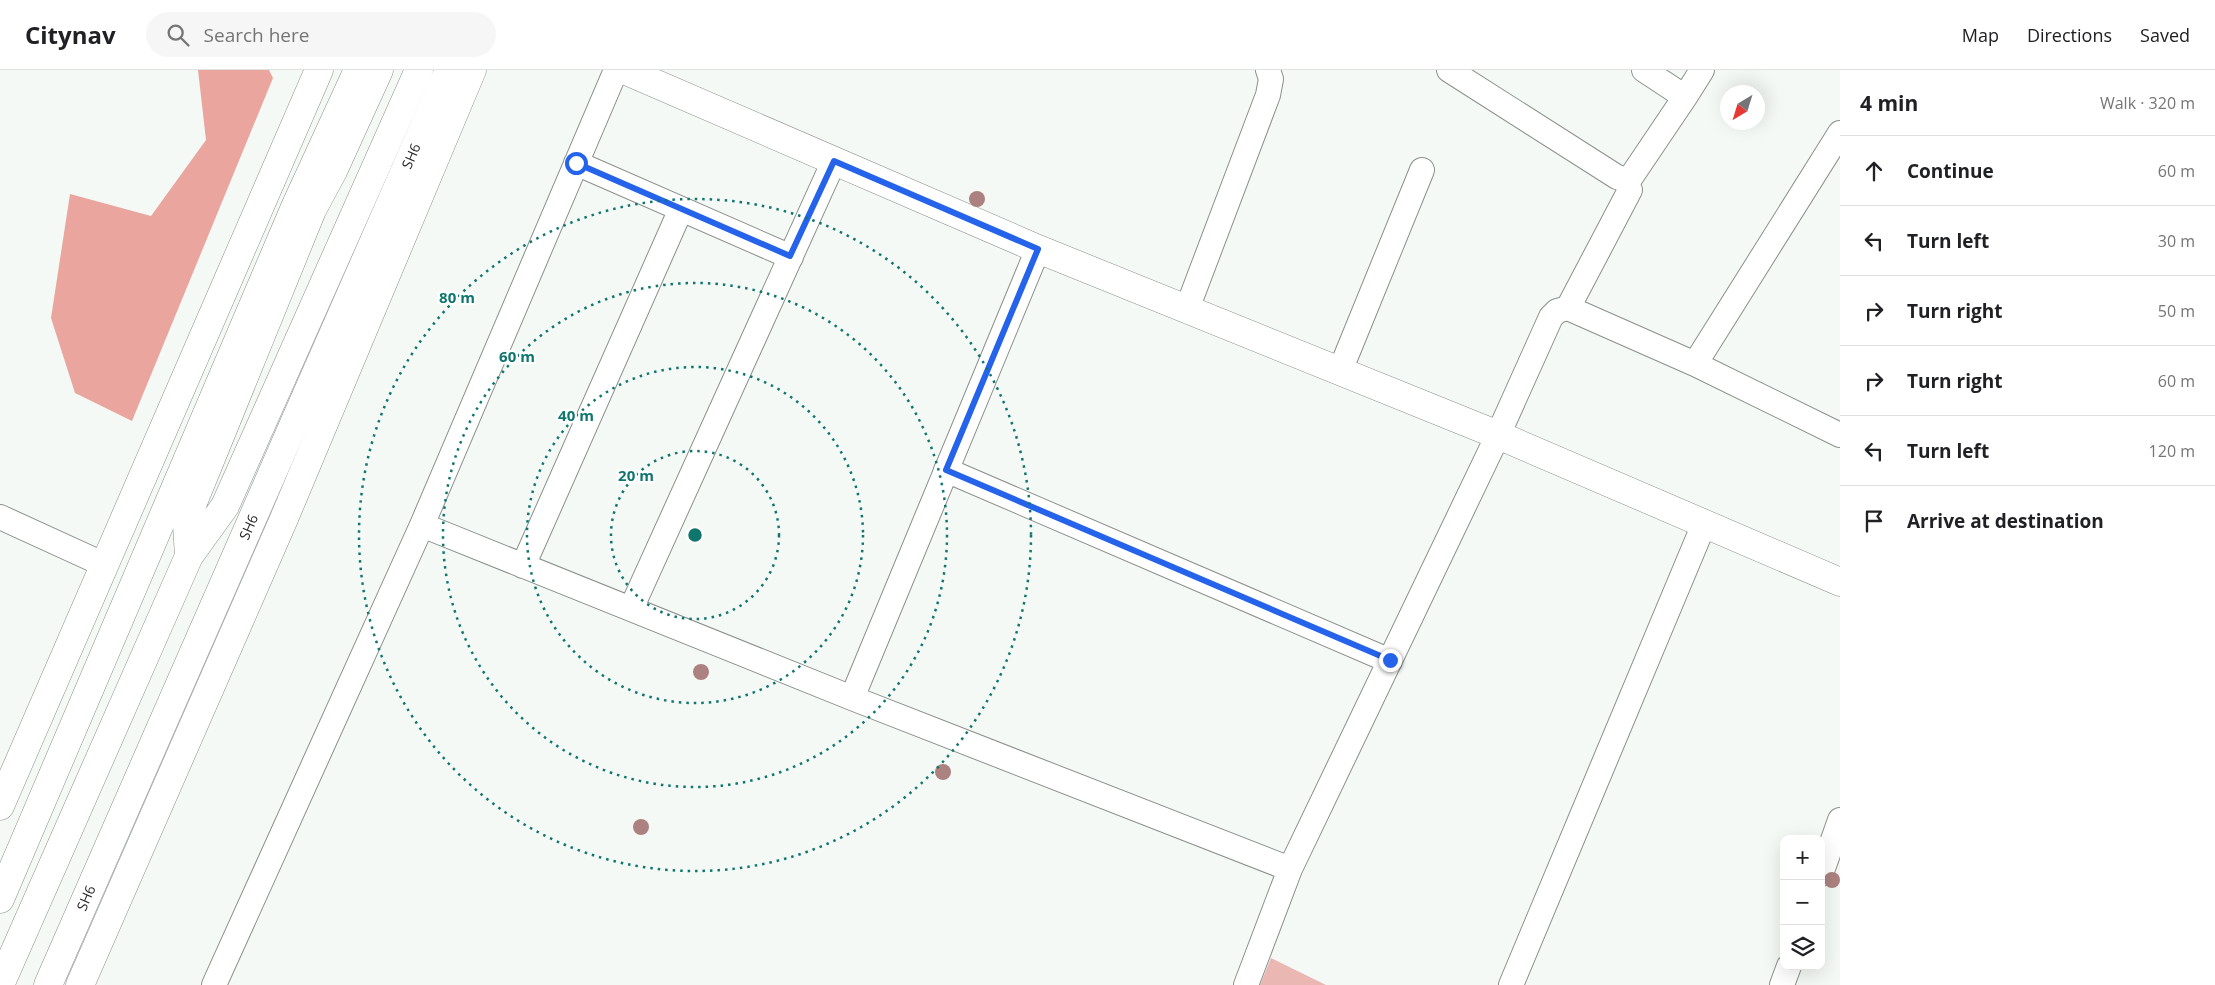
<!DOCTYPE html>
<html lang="en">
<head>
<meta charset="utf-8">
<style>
	body { margin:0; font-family:"Open Sans",sans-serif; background:#f6f6f6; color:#202124 }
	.controls { position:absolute; right:15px; bottom:15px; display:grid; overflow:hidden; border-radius:10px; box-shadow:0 5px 20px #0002 }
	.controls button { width:45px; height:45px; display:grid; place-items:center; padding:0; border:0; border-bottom:1px solid #e0e0e0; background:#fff; color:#202124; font:25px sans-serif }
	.compass { position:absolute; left:1720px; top:15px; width:45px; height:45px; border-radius:50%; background:#fff; box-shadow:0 5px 20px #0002; rotate:218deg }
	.stop { position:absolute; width:15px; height:15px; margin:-11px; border:4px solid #2563eb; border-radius:50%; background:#fff }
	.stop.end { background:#2563eb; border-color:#fff; box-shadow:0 1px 5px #0008 }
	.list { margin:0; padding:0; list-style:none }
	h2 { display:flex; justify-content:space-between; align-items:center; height:65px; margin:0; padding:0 20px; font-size:21px }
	h2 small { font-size:16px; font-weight:400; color:#757577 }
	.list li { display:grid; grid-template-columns:32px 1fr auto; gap:15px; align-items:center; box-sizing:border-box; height:70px; padding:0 20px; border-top:1px solid #e0e0e0 }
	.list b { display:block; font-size:19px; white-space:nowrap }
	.list em { font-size:16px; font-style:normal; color:#757577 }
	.icon { flex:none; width:28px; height:28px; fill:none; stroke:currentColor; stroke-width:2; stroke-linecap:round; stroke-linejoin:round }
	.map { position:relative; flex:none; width:1840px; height:915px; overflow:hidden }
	header { display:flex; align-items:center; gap:30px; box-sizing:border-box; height:70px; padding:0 25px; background:#fff; border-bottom:1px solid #e0e0e0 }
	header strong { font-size:24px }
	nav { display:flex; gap:28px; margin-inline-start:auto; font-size:18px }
	.search { width:350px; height:45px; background:#f6f6f6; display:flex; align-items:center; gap:12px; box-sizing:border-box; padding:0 18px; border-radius:28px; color:#757577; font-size:19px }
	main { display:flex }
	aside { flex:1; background:#fff }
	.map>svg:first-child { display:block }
	.green { fill:#eab7b3 }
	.forest { fill:#eaa59f }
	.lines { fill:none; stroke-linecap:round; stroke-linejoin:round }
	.minor-casing { stroke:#8b908c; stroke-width:26 }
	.tertiary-casing { stroke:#8b908c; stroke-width:29 }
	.secondary-casing { stroke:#8b908c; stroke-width:29 }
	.primary-casing { stroke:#8b908c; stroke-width:29 }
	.minor { stroke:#fff; stroke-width:24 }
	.tertiary { stroke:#fff; stroke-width:28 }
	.secondary { stroke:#fff; stroke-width:28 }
	.primary { stroke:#fff; stroke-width:28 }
	.tree { fill:#ac8280 }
	.route { stroke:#2563eb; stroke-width:6 }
	.ring { fill:none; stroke:#0f766e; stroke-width:2.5; stroke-dasharray:2.5 5 }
	.labels { text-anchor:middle; stroke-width:4.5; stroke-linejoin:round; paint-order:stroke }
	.street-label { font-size:14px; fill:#262826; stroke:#fff }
	.centre { fill:#0f766e; stroke:#fff; stroke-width:2.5 }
	.ring-label { font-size:15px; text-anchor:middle; font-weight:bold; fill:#0f766e; stroke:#fff; stroke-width:4.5; stroke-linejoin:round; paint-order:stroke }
</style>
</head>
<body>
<header>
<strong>Citynav</strong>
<div class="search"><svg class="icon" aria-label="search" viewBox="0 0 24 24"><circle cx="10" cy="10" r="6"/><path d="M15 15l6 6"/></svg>Search here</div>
<nav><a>Map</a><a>Directions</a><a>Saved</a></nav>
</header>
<main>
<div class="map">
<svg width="1840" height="915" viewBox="0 0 1840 915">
	<rect width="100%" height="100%" fill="#f4f9f5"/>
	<path class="green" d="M1271 888 1326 915H1260Z"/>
	<path class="forest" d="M198 0H269L273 8 132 351 75 323 51 248 70 124 151 146 206 70Z"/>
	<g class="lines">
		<g class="minor-casing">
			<path id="minor" d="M1449 0 1617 107 1626 110 1631 107 1685 27
				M1644 0 1685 27 1702 0
				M1840 63 1695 294 1840 365
				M576 93 791 187
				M1568 238 1630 120
				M1187 239 1268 25 1271 9 1268 0
				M1340 301 1422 100
				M946 400 1390 591
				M0 447 105 495
				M422 455 852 628 1290 799
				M523 496 681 139
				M631 539 834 91
				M852 628 1038 179
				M1821 804 1840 750
				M214 915 422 455 616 0
				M1246 915 1290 799 1498 365 1551 247 1557 241 1568 238 1695 294
				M1511 915 1704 454
				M1782 915 1789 896"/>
		</g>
		<g class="tertiary-casing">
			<path id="tertiary" d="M624 0 1038 179 1498 365 1840 512
				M0 736 319 0
				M80 915 283 451 472 0"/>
		</g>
		<g class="secondary-casing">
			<path id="secondary" d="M189 486 187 455 192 435 312 140 333 101 379 0
				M0 915 189 486 225 436 419 0"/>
		</g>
		<g class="primary-casing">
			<g id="primary">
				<path d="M0 829 296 135 358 0"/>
				<path id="s1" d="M48 915 449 0"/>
			</g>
		</g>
		<use href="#minor" class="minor"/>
		<use href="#tertiary" class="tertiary"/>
		<use href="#secondary" class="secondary"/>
		<use href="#primary" class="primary"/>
	</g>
	<g class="tree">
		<circle cx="977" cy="129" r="8"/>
		<circle cx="701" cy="602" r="8"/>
		<circle cx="943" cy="702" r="8"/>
		<circle cx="641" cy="757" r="8"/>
		<circle cx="1832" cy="810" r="8"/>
	</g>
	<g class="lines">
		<path class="route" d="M576 93 790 186 834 91 1038 179 946 400 1390 590"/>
	</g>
	<g class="ring">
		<circle cx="695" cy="465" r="84"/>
		<circle cx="695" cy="465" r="168"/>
		<circle cx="695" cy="465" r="252"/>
		<circle cx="695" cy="465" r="336"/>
	</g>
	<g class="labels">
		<g class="street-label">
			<text dy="5" stroke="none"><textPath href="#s1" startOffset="905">SH6</textPath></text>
			<text dy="5" stroke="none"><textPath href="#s1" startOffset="500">SH6</textPath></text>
			<text dy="5" stroke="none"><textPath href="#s1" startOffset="95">SH6</textPath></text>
		</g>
	</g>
	<circle cx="695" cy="465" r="8" class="centre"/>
	<g class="ring-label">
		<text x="457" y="233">80 m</text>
		<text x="517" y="292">60 m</text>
		<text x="576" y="351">40 m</text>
		<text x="636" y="411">20 m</text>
	</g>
</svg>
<div class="controls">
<button>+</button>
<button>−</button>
<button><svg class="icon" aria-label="layers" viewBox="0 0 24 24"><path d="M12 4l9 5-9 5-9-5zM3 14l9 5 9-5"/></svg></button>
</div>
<svg class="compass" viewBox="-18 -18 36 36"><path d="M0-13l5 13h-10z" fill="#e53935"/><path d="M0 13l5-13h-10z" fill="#757577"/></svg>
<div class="stop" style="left:576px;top:93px"></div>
<div class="stop end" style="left:1390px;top:590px"></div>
</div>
<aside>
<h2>4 min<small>Walk · 320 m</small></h2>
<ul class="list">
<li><svg class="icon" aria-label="ahead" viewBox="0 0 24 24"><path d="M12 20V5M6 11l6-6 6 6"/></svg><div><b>Continue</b></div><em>60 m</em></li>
<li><svg class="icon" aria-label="left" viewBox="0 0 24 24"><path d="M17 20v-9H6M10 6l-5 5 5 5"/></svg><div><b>Turn left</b></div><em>30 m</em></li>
<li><svg class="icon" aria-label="right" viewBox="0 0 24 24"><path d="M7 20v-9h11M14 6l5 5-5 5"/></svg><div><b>Turn right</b></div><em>50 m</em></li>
<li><svg class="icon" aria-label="right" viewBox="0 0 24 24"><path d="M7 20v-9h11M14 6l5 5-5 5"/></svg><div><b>Turn right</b></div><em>60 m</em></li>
<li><svg class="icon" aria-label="left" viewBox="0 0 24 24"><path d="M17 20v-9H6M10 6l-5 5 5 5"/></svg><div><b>Turn left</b></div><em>120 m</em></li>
<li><svg class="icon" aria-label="arrive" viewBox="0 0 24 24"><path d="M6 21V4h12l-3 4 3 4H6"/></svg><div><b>Arrive at destination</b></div></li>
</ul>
</aside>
</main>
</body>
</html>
